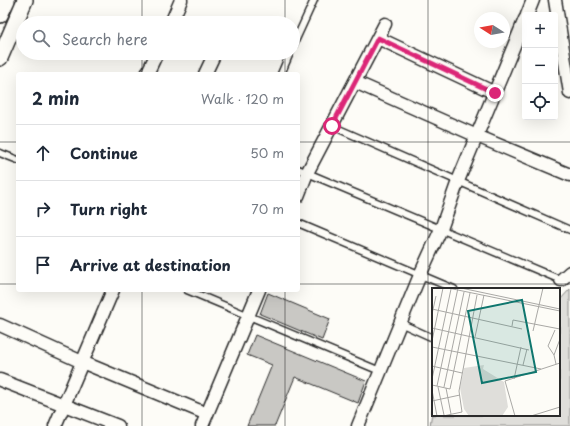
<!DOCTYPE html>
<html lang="en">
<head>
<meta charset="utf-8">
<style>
	body { margin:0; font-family:"Playpen Sans",sans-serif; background:#f6f6f7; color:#1f2937 }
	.controls { position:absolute; right:12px; top:12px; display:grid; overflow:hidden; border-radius:4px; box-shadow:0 4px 16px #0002 }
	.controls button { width:36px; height:36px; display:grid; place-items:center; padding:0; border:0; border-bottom:1px solid #e0e1e3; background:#fff; color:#1f2937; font:20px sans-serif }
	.compass { position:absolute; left:474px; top:12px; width:36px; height:36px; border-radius:50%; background:#fff; box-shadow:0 4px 16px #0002; rotate:281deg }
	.stop { position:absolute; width:12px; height:12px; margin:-9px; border:3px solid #db2777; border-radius:50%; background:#fff }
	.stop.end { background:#db2777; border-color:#fff; box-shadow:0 1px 4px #0008 }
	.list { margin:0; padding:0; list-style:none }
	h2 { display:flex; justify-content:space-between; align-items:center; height:52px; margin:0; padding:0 16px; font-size:17px }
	h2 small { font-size:13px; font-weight:400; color:#747a83 }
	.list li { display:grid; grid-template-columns:26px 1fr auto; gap:12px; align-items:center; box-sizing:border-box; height:56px; padding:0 16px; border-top:1px solid #e0e1e3 }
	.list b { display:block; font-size:15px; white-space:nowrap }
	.list em { font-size:13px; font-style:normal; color:#747a83 }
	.icon { flex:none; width:22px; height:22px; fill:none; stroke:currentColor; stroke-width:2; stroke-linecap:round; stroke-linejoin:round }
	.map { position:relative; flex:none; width:570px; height:426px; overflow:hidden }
	.search { position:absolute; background:#fff; box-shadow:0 4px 16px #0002; left:16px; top:16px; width:284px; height:44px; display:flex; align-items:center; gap:10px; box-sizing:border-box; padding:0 14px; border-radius:22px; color:#747a83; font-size:15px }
	.panel { position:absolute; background:#fff; box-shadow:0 4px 16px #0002; left:16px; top:72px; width:284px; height:220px; border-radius:4px }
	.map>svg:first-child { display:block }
	.garden { fill:#dfdeda; stroke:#858482 }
	.building { fill:#c9c8c4; stroke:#2b2b2b }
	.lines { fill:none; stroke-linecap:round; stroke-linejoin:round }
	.service-casing { stroke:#2b2b2b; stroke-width:9 }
	.minor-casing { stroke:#2b2b2b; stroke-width:15 }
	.tertiary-casing { stroke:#2b2b2b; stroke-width:18 }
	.service { stroke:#fdfcf7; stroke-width:6 }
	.minor { stroke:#fdfcf7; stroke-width:12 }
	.tertiary { stroke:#fdfcf7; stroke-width:15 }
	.route { stroke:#db2777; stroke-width:5 }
	.grid { fill:none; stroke:#2b2b2b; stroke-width:1; stroke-opacity:0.55 }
	.inset-road { fill:none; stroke:#a9a8a5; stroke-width:1 }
	.view { fill:#0f766e; fill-opacity:0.15; stroke:#0f766e; stroke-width:2 }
	.inset-edge { fill:none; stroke:#2b2b2b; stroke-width:2 }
</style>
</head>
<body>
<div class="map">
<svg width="570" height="426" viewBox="0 0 570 426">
	<rect width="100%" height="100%" fill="#fdfcf7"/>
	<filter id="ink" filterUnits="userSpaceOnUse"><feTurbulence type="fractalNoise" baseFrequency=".025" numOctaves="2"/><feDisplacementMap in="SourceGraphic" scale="8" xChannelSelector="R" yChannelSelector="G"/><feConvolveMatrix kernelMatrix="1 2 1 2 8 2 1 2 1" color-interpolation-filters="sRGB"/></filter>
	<g filter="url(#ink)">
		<path class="garden" d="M570 289V426H430L433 404V415H559V301Z"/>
		<path class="building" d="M268 293 330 319 322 340 260 314Z
			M255 335 366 381 358 403 295 377 275 426H247L272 365 247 355Z"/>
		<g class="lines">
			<g class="service-casing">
				<path id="service" d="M293 46 314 0
					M281 74 290 53
					M332 126 570 230
					M0 153 18 160
					M298 169 561 280
					M298 223 454 289
					M187 290 380 371
					M400 323 433 338"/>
			</g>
			<g class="minor-casing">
				<path id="minor" d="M555 0 570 93
					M527 15 533 0
					M171 23 181 0
					M378 38 495 93
					M147 74 157 53
					M205 74 215 53
					M355 82 477 136 570 175
					M298 196 307 173 385 24
					M561 280 570 272
					M0 325 82 362 207 414
					M0 380 118 426
					M55 426 113 290
					M202 426 259 290
					M358 426 420 275 441 229 458 181 525 19"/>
			</g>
			<g class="tertiary-casing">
				<path id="tertiary" d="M0 15 7 0
					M0 58 25 0"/>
			</g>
			<use href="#service" class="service"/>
			<use href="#minor" class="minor"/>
			<use href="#tertiary" class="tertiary"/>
		</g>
	</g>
	<g class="lines" filter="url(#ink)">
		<path class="route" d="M332 126 378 38 495 93"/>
	</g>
	<path class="grid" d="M142 0V23M285 0V23M428 0V426M142 53V74M285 53V74M0 142H18M298 142H570M0 284H18M298 284H570M142 290V426M285 290V426"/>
	<g transform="translate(432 288)">
		<rect width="128" height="128" fill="#fdfcf7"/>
		<path d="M52 77 51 81 72 94 76 119 70 128H37L32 121 28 100 32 80Z" fill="#dfdeda"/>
		<path class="inset-road" d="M16 0 128 23M29 0 128 21M0 21 90 41M0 26 4 8M80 38 81 32 128 41M0 40 97 62M101 43 111 0M43 49 52 7M0 53 11 0M0 59 109 81M122 67 116 58 123 42M124 76 122 67 128 51M91 77 95 61M0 78 30 85M0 91 19 1M82 91 89 59M0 97 18 101 38 5M5 98 26 0M6 99 12 127M12 99 32 4M14 100 19 126M0 102 5 128M0 113 28 107M11 128 30 124 27 103 45 7M83 128 73 93 128 75M99 128 128 119"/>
		<path class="view" d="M90 12 104 84 50 95 36 23Z"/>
		<rect width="128" height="128" class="inset-edge"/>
	</g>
</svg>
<div class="controls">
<button>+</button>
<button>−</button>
<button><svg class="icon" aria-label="locate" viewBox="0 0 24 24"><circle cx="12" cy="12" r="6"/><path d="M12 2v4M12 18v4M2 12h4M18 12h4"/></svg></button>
</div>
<svg class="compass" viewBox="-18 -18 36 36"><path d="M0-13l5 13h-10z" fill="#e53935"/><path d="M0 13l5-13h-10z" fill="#747a83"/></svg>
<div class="stop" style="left:332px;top:126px"></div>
<div class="stop end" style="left:495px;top:93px"></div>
<div class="search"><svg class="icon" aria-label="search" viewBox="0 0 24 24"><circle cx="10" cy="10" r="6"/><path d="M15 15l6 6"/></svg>Search here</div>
<section class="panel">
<h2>2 min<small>Walk · 120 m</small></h2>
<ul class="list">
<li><svg class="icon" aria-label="ahead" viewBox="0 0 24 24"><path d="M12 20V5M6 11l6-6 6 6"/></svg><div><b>Continue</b></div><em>50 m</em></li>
<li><svg class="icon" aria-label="right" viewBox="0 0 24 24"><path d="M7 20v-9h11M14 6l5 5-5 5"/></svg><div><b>Turn right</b></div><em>70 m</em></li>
<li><svg class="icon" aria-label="arrive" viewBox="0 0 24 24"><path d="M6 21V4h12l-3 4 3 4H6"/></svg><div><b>Arrive at destination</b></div></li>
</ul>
</section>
</div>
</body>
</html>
